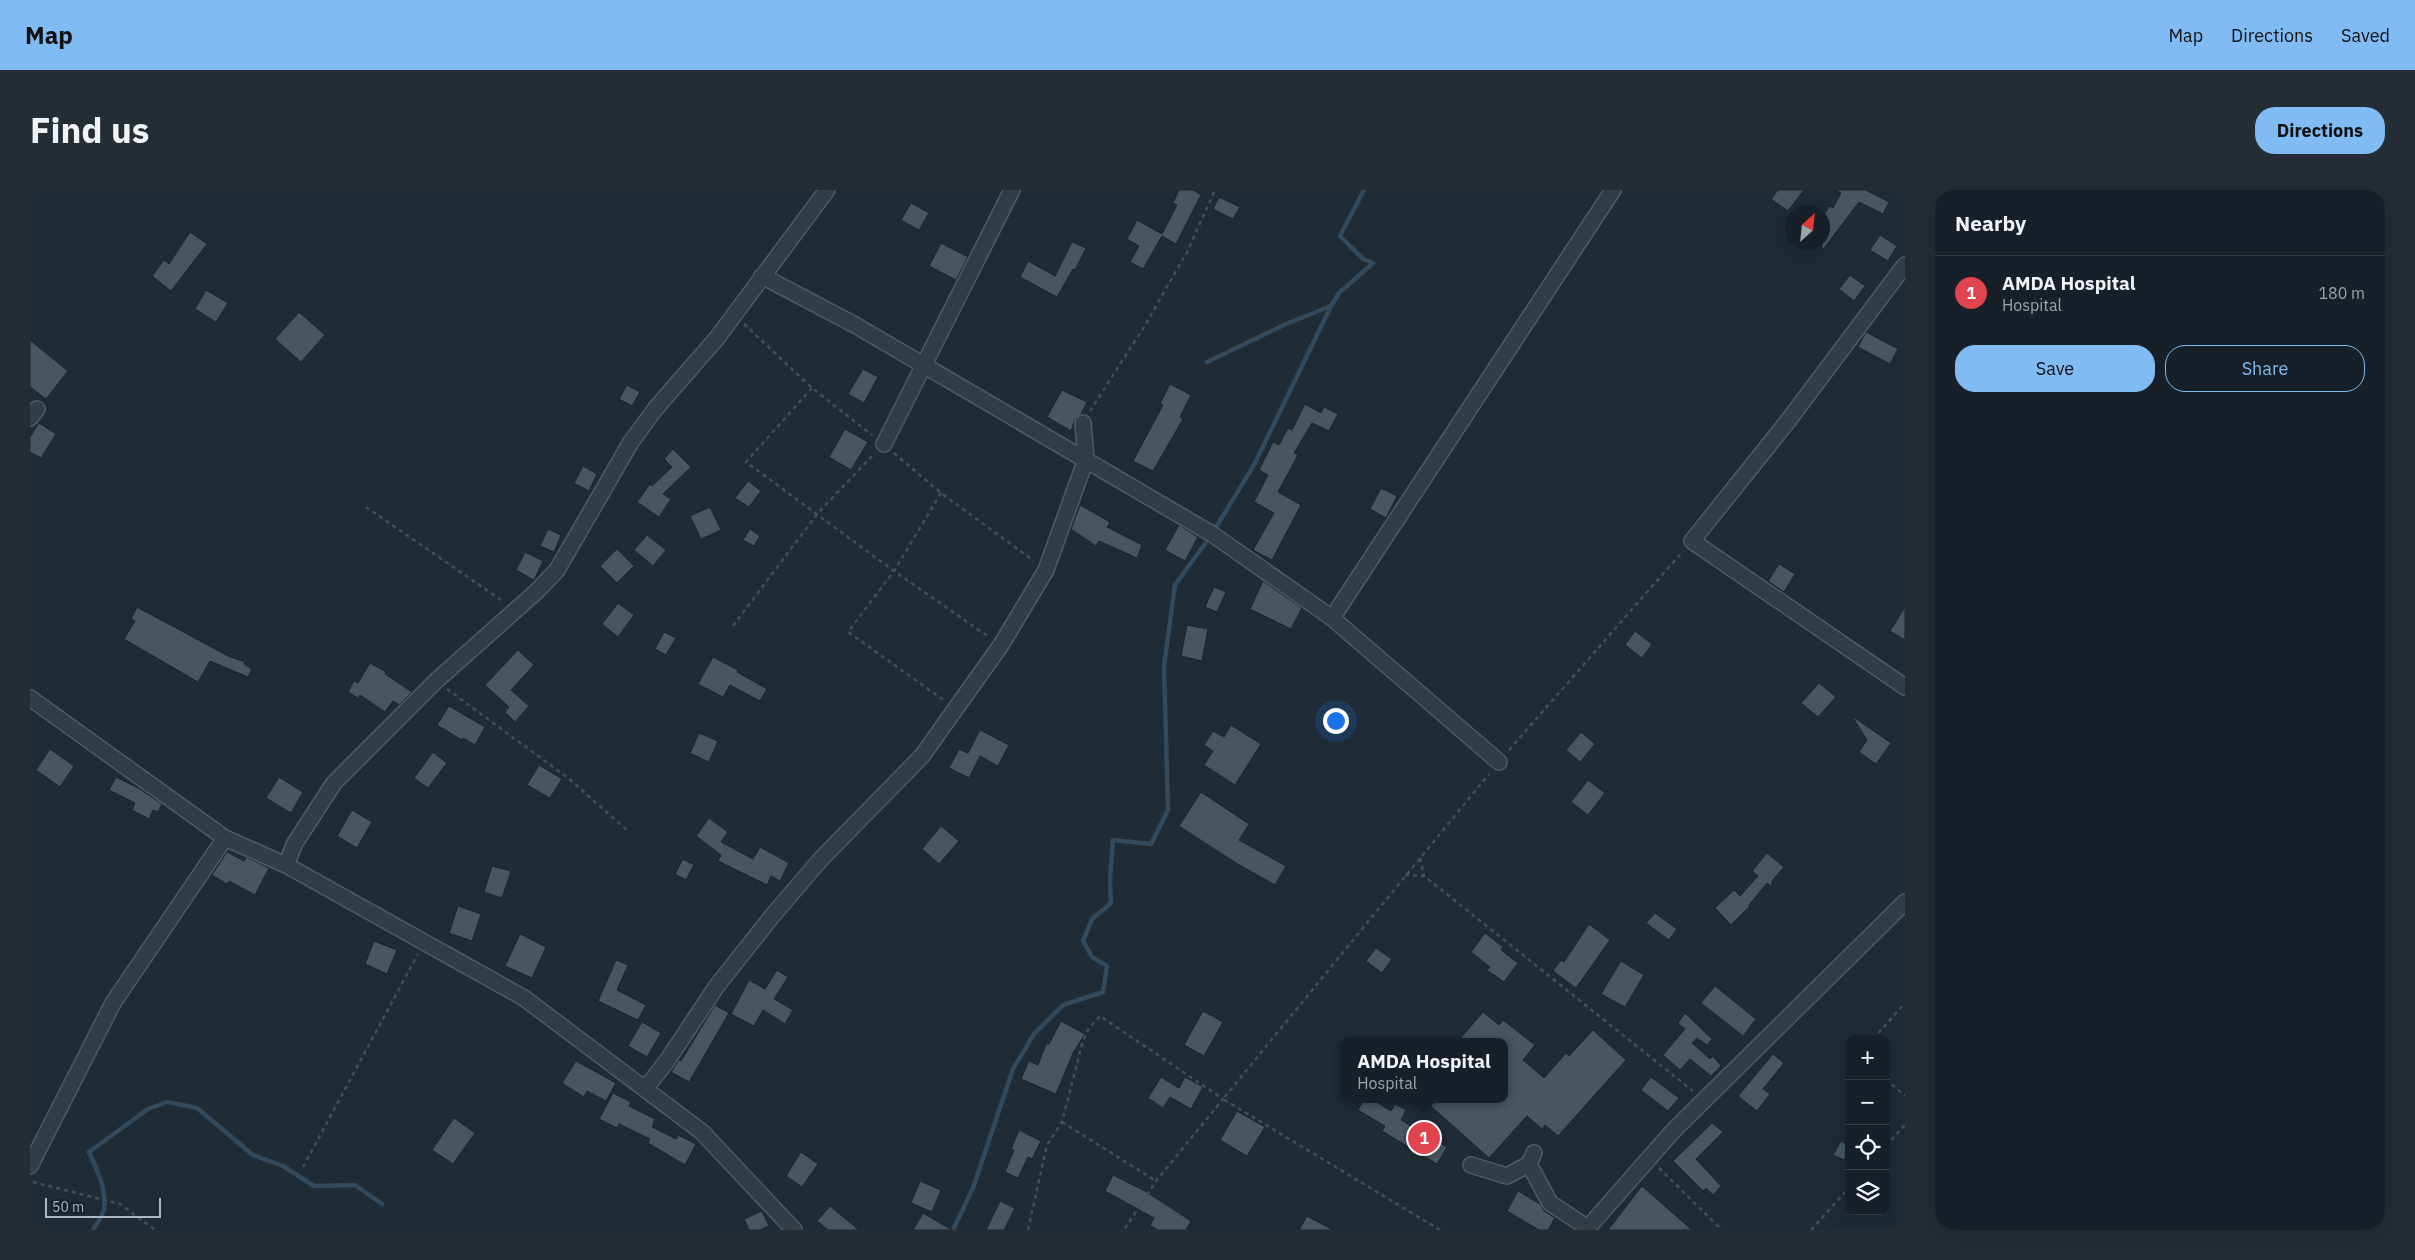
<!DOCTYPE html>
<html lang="en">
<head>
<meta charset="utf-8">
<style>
	body { margin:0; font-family:"IBM Plex Sans",sans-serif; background:#242d34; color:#f1f3f6 }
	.controls { position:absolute; right:15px; bottom:15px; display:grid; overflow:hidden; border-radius:10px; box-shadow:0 5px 20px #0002 }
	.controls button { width:45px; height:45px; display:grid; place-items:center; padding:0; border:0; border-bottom:1px solid #363e45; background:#172028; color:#f1f3f6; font:25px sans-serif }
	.compass { position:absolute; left:1755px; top:15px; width:45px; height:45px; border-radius:50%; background:#172028; box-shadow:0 5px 20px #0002; rotate:27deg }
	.scale { position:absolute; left:15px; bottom:12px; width:116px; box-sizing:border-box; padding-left:5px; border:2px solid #adb8c3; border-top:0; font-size:14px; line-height:18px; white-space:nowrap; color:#adb8c3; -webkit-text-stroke:4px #18222a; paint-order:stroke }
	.you { position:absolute; left:1305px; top:530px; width:18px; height:18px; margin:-12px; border:4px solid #fff; border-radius:50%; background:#1a73e8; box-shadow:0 0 0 8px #1a73e833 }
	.badge { display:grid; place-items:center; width:32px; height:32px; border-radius:50%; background:#80bbf4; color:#fff; font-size:16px; font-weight:700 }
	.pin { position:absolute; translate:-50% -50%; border:2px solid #fff; box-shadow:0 1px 5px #0006 }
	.popup { position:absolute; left:1310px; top:848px; width:168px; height:65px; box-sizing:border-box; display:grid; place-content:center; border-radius:10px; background:#172028; filter:drop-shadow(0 1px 4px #0005); font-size:16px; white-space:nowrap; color:#9ea3a8 }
	.popup b { font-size:19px; color:#f1f3f6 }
	.popup::after { content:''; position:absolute; left:50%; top:100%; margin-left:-10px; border:10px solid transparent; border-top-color:#172028 }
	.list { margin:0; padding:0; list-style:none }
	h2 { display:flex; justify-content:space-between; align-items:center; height:65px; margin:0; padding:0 20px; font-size:21px }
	h2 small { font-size:16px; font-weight:400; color:#9ea3a8 }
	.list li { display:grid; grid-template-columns:32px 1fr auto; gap:15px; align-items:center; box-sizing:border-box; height:75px; padding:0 20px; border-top:1px solid #363e45 }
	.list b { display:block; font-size:19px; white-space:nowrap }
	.list p { margin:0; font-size:16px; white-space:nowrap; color:#9ea3a8 }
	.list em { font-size:16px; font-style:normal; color:#9ea3a8 }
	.actions { display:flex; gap:10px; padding:15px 20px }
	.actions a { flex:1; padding:11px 0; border:1px solid #80bbf4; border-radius:20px; text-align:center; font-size:18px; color:#80bbf4 }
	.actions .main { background:#80bbf4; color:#111 }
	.icon { flex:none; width:28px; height:28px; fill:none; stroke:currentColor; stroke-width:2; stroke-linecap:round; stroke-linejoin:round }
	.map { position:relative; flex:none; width:1875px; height:1040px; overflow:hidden; border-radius:20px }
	header { display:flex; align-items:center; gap:30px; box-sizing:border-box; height:70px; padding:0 25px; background:#80bbf4; color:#111 }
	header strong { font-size:24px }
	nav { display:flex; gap:28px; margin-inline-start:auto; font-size:18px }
	.intro { display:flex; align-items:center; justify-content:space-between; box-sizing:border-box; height:120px; padding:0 30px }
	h1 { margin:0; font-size:35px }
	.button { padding:12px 22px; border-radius:20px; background:#80bbf4; color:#111; font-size:18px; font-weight:700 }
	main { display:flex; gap:30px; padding:0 30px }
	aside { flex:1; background:#172028; border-radius:20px; box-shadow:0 5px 20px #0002 }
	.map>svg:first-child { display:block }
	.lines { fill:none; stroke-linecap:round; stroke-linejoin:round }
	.stream { stroke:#334a5c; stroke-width:4.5 }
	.building { fill:#475661; stroke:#1a242c }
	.minor-casing { stroke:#505b64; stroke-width:18 }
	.path { stroke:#3f5353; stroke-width:2.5; stroke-dasharray:4 4; stroke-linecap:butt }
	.minor { stroke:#333d46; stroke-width:15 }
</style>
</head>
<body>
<header>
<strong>Map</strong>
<nav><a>Map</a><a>Directions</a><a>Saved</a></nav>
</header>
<div class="intro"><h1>Find us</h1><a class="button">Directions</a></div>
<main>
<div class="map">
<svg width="1875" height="1040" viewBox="0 0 1875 1040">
	<rect width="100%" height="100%" fill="#1f2b35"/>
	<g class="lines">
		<path class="stream" d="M1177 172 1256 134 1301 116 1309 103 1343 73 1333 69 1310 46 1334 0
			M63 1040C66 1034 73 1026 74 1019 77 999 67 980 59 962L118 919 137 912 167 918 223 965 253 976 284 996 325 995 352 1014
			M923 1040 943 998 983 879 1004 844 1033 815 1073 802 1077 776 1062 767 1053 751 1062 729 1081 713 1080 689 1083 650 1121 654 1138 620 1134 476 1145 395 1182 344 1225 273 1301 116"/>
	</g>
	<path class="building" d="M1149 0H1163L1171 5 1146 54 1132 46 1113 79 1100 72 1109 56 1097 49 1107 30 1132 44 1147 15 1143 13Z
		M1748 0H1774L1758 21 1741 9Z
		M1805 0H1836L1859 12 1853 24 1829 12 1792 61V27L1800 16 1803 18 1811 3Z
		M1189 7 1210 17 1203 29 1183 19Z
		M881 13 899 23 889 40 871 30Z
		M160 42 177 54 141 101 122 86 134 70 139 74Z
		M1850 45 1867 56 1858 71 1840 60Z
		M1042 52 1056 58 1045 80 1043 79 1027 107 990 87 998 71 1025 86Z
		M911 53 938 67 926 90 899 76Z
		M1820 85 1835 96 1824 111 1809 99Z
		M176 100 198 113 186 132 165 119Z
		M269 122 295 145 271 172 245 149Z
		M1836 142 1868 159 1860 174 1828 157Z
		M0 150 38 181 16 209 0 197Z
		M833 179 848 187 834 213 818 204Z
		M1140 194 1161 205 1150 227 1153 229 1123 281 1103 271 1133 215 1130 214Z
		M597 195 610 202 602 216 589 209Z
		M1032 200 1057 212 1051 224 1045 229 1041 241 1017 227Z
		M1275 214 1291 223 1294 217 1308 224 1299 241 1282 233 1264 263 1268 265 1248 302 1271 315 1242 370 1223 360 1244 323 1224 312 1238 285 1229 280 1243 252 1249 255 1258 238 1262 240Z
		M9 233 26 244 11 268 0 262V247Z
		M815 239 838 252 821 280 799 267Z
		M643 259 661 277 633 304 641 309 629 327 607 312 620 294 622 296 642 277 634 269Z
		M553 276 567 284 559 301 544 293Z
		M718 291 731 301 719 317 705 308Z
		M1351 298 1367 306 1356 328 1340 319Z
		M1050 315 1080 332 1077 337 1112 355 1107 368 1069 351 1066 356 1041 339Z
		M680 317 691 340 671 349 660 326Z
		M1149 335 1168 347 1155 371 1135 360Z
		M518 339 531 345 524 362 510 356Z
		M720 339 730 346 724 356 713 350Z
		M617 345 636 360 623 376 604 360Z
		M587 359 604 376 587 393 570 376Z
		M495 362 513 371 504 390 486 380Z
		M1749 374 1765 384 1754 402 1738 391Z
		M1233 391 1272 418 1261 439 1220 419Z
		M1184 397 1196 402 1187 422 1175 417Z
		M588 413 604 425 588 447 572 434Z
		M107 417 198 466 215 472 214 474 222 479 218 487 180 471 168 492 94 449 105 431 101 429Z
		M1875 417V450L1860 441Z
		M1157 435 1178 439 1172 471 1151 466Z
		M1605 441 1622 454 1612 468 1595 455Z
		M634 442 646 448 636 465 625 459Z
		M488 460 504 475 481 500 499 516 485 532 475 522 479 517 455 495Z
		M683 467 708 480 707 482 737 499 730 511 700 495 693 507 668 494Z
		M340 473 356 482 355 484 382 502 369 515 363 511 355 522 330 505 328 508 318 502 324 491 328 493Z
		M1789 493 1806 507 1788 527 1771 513Z
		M419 516 455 537 445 555 433 548 432 550 407 535Z
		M1822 526 1861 553 1846 574 1829 562 1837 550Z
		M1201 535 1231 554 1205 595 1174 575 1183 561 1174 555 1183 541 1194 547Z
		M950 540 979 555 968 576 950 566 939 588 919 578 929 559 938 563Z
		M1551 542 1565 554 1550 572 1536 560Z
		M669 543 688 551 679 572 660 563Z
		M20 559 44 576 30 597 6 580Z
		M403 562 417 573 398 598 384 588Z
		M509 575 532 589 520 608 497 595Z
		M86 587 110 599 132 614 128 622 123 620 119 629 102 620 105 613 79 600Z
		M249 587 273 602 261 623 236 608Z
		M1558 590 1575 603 1558 625 1541 612Z
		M1171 602 1219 634 1209 650 1256 676 1245 695 1206 673 1149 636Z
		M322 620 342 632 327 658 307 646Z
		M679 628 698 642 691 652 723 669 730 657 759 673 750 691 741 686 737 695 688 671 691 665 666 646Z
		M911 636 929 651 909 674 892 659Z
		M197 662 214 671 216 667 239 678 225 705 199 691 197 694 182 685Z
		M1737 663 1754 677 1742 691V697L1737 693 1719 715 1720 716 1701 735 1685 718 1704 700 1710 706 1728 686 1722 681Z
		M653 669 664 675 656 690 645 684Z
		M462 676 481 681 472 708 454 702Z
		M428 716 451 724 442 751 419 743Z
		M1625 723 1647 739 1639 750 1616 733Z
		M1559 734 1580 750 1546 798 1523 781 1531 770 1534 772Z
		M1455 743 1473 757 1471 760 1488 773 1474 792 1457 780 1460 777 1441 762Z
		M490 744 516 757 502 788 475 776Z
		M344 751 367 760 357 784 335 774Z
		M1346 758 1362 769 1352 783 1336 771Z
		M586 770 598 775 587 800 616 815 608 830 568 811Z
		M1591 771 1614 785 1595 817 1571 804Z
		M747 780 758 787 744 809 763 820 755 834 733 820 724 836 701 824 719 790 735 799Z
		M1685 796 1726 829 1713 846 1671 813Z
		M685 815 699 823 659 892 641 882 649 870 651 871Z
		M1173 821 1193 832 1174 866 1154 855Z
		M1453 822 1469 835 1473 830 1505 855 1493 870 1514 888 1536 863 1539 866 1563 840 1596 870 1528 946 1515 935 1512 939 1497 926 1459 968 1393 909H1474V852H1427Z
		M1655 823 1682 849 1677 855 1667 848 1662 853 1680 869 1683 866 1691 876 1681 886 1660 869 1650 880 1633 865 1655 839 1648 833Z
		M1031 831 1055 844 1043 863 1026 904 991 889 999 871 1008 875 1016 854H1019Z
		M612 832 631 843 617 867 598 856Z
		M1743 864 1754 873 1733 899 1740 904 1727 921 1708 906Z
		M546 871 586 893 576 911 557 901 554 907 532 893Z
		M1131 887 1149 898 1155 887 1173 897 1161 919 1140 907 1133 918 1118 908Z
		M1621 887 1649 908 1638 921 1611 900Z
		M583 903 601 912 599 916 625 929 622 937 646 949 648 945 666 954 655 975 618 953 620 949 589 934 587 938 569 929Z
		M1334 909H1342L1361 921 1365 914 1376 920 1371 930 1417 957 1407 974 1352 941 1355 936 1328 920Z
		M1207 921 1235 937 1217 966 1190 950Z
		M424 928 445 943 423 974 402 960Z
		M1682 933 1693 942 1666 969 1691 996 1683 1005 1676 998 1673 1001 1643 971Z
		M989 940 1011 951 1002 969 998 967 988 988 975 982 984 960 981 959Z
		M1811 951 1819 956V962L1814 970 1803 965Z
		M771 962 788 974 772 997 756 986Z
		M1083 985 1115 1001 1161 1031 1156 1040H1128L1120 1035 1124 1028 1075 1001Z
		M890 991 911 1000 902 1022 881 1013Z
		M1612 996 1662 1040H1578Z
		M1488 1001 1510 1014 1514 1021 1525 1028 1518 1040H1509L1477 1021Z
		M970 1011 985 1018 974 1040H956Z
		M800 1016 829 1040H798L787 1031Z
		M732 1021 739 1036 729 1040H719L714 1029Z
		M893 1023 922 1040H883Z
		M1277 1026 1303 1040H1269Z"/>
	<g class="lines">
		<g class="minor-casing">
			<path id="minor" d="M1875 75 1758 231 1662 351 1875 497
				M732 86 825 135 1182 344 1302 428
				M0 228 7 219
				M854 254 982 0
				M0 508 195 648 256 675 494 808 672 942 764 1040
				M1469 572 1302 428 1583 0
				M256 675 265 653 304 593 406 491 506 402 527 380 601 252 626 218 687 148 797 0
				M615 899 637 871 686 797 743 725 791 669 892 566 971 455 1016 380 1056 269 1053 233
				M1504 963 1499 974 1520 1013 1558 1038
				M1441 975 1477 986 1499 974
				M0 976 83 813 195 648
				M1556 1040 1644 940 1875 712"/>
		</g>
		<path class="path" d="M714 134 782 198 842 245
			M782 198 716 272 864 381 959 447
			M1060 221 1114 137 1157 62 1185 0
			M864 263 911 303 1004 371
			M911 303 864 381 818 442 915 511
			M336 317 474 412
			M703 436 788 323 844 264
			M417 499 538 588 598 641
			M1479 560 1653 361
			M1390 668 1394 686
			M1375 685 1394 686 1663 901
			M1843 849 1875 813
			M1856 889 1875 906
			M1032 932 1126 991
			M1856 956 1875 935
			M273 977 388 764
			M1629 978 1692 1040
			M3 992 90 1014 125 1040
			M998 1040 1017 955 1032 932 1053 851 1059 838 1070 826 1193 909 1126 991 1094 1040
			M1410 1040 1193 909 1459 584
			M1781 1040 1819 998
			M1866 1040 1875 1030"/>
		<use href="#minor" class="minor"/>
	</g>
</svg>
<div class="controls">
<button>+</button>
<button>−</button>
<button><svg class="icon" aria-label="locate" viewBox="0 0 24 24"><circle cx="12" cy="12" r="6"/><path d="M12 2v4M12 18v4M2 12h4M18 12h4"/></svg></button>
<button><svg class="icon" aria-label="layers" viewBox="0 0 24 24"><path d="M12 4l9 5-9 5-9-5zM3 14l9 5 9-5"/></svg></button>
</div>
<svg class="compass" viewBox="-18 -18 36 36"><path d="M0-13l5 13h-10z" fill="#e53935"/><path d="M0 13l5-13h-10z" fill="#9ea3a8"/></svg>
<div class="scale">50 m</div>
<div class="you"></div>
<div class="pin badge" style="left:1394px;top:948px;background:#e0444e">1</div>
<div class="popup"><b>AMDA Hospital</b>Hospital</div>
</div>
<aside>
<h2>Nearby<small></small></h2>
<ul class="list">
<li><span class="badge" style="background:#e0444e">1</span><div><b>AMDA Hospital</b><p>Hospital</p></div><em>180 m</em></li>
</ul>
<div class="actions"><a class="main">Save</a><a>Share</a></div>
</aside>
</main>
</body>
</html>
